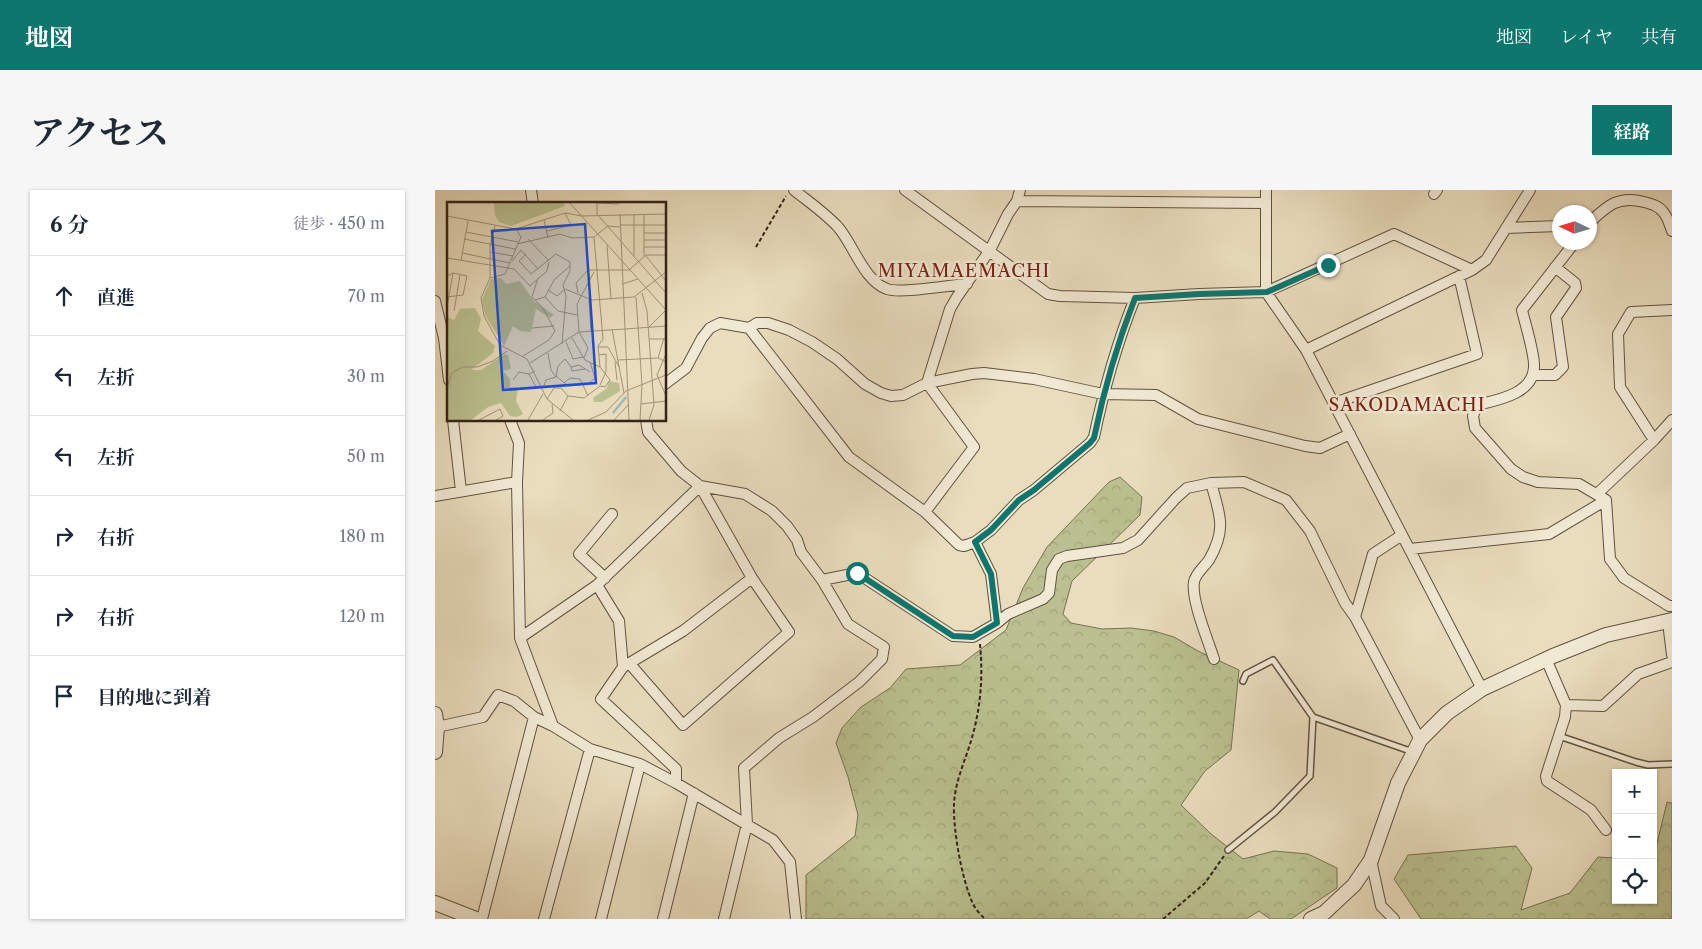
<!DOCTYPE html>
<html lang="ja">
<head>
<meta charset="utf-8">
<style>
	body { margin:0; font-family:"Libre Caslon Text","Noto Serif JP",serif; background:#f6f6f7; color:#1f2937 }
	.controls { position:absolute; right:15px; bottom:15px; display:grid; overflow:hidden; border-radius:0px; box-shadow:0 1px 4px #0004 }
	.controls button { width:45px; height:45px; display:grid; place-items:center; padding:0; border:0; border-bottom:1px solid #e0e1e3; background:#fff; color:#1f2937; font:25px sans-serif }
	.compass { position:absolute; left:1117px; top:15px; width:45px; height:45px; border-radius:50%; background:#fff; box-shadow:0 1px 4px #0004; rotate:274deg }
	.stop { position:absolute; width:15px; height:15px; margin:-11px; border:4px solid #0f766e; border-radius:50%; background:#fff }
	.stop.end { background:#0f766e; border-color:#fff; box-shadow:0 1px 5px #0008 }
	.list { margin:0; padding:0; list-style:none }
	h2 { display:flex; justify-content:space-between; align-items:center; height:65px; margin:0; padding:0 20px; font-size:21px }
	h2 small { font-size:16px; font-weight:400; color:#747a83 }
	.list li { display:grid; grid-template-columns:32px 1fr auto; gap:15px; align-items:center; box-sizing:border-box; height:80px; padding:0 20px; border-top:1px solid #e0e1e3 }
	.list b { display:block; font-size:19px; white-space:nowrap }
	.list em { font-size:16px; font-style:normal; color:#747a83 }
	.icon { flex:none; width:28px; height:28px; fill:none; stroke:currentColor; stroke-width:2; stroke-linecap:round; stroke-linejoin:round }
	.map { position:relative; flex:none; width:1237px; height:729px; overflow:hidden; border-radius:0px }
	header { display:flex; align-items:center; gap:30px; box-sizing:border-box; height:70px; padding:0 25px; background:#0f766e; color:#fff }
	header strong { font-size:24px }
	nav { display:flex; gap:28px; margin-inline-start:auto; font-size:18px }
	.intro { display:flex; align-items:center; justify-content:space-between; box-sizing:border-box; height:120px; padding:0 30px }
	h1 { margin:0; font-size:35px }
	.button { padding:12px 22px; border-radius:0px; background:#0f766e; color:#fff; font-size:18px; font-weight:700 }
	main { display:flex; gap:30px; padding:0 30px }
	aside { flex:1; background:#fff; border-radius:0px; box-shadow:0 1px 4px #0004 }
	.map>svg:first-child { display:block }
	.forest { fill:url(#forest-crowns); stroke:#767252 }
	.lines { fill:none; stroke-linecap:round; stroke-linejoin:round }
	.service-casing { stroke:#605240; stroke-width:8 }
	.minor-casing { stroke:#605240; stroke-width:12 }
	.tertiary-casing { stroke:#605240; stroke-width:16 }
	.path { stroke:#332316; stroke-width:2; stroke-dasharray:4 2.5; stroke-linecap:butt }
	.service { stroke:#f1e9d4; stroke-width:5 }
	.minor { stroke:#f1e9d4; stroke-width:10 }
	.tertiary { stroke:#f1e9d4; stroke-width:14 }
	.route { stroke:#0f766e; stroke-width:6 }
	.labels { text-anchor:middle; stroke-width:5; stroke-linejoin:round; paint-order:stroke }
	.quarter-label { font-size:18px; letter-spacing:1px; fill:#7a1f14; stroke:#f1e9d4 }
	.inset-river { fill:none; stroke:#9cb9bb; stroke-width:2.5 }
	.inset-road { fill:none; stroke:#a0937a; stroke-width:1 }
	.view { fill:#1d4ed8; fill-opacity:0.15; stroke:#1d4ed8; stroke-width:2.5 }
	.inset-edge { fill:none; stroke:#332316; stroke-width:2.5 }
</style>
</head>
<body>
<header>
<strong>地図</strong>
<nav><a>地図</a><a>レイヤ</a><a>共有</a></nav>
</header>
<div class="intro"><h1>アクセス</h1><a class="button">経路</a></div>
<main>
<aside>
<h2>6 分<small>徒歩 · 450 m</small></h2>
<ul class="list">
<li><svg class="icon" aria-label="ahead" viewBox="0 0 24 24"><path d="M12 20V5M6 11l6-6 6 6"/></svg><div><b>直進</b></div><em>70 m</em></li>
<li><svg class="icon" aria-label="left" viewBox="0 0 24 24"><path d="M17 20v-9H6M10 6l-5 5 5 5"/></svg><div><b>左折</b></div><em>30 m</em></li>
<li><svg class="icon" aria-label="left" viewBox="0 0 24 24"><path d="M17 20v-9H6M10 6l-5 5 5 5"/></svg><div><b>左折</b></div><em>50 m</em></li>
<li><svg class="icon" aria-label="right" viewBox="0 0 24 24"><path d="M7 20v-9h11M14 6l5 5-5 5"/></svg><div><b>右折</b></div><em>180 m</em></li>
<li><svg class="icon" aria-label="right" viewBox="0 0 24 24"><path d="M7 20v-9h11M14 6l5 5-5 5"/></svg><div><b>右折</b></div><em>120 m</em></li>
<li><svg class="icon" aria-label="arrive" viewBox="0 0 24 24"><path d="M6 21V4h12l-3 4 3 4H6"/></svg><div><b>目的地に到着</b></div></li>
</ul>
</aside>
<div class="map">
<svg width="1237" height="729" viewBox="0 0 1237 729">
	<defs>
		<pattern id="forest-crowns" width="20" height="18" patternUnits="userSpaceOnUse" patternTransform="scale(1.25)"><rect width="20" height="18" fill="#bac08f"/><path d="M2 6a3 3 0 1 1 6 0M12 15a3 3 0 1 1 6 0" fill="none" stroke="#a0a57b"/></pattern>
	</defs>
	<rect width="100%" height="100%" fill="#e9ddbd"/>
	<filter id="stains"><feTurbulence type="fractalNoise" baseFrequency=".004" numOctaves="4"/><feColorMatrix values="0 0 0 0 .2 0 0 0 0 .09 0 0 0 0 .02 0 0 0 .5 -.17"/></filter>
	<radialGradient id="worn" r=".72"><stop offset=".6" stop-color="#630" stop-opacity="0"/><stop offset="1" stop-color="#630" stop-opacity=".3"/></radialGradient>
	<path class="forest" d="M685 287 707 307 705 325 637 391 628 424 636 433 667 439 696 438 719 441 739 447 763 461 804 480 796 560 770 581 746 615 776 644 808 669 839 661 873 664 902 678V698L856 729H835L824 721 811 729H371V685L420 646 423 625 413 587 401 553 407 538 426 517 455 498 471 479 525 475 571 440 588 398 612 357 674 292Z
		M1232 612 1237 613V729H986L959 689 973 665 1081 656 1097 678 1086 720 1135 703 1163 667 1181 668V710H1218V670Z"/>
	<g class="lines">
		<g class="service-casing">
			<path id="service" d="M808 491 811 484 838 470 878 527 978 562
				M1124 546 1201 572 1213 575 1237 574
				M793 660 840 622 875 586 878 527"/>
		</g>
		<g class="minor-casing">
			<path id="minor" d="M96 0 98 14
				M359 0C374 12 390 23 403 37 418 54 429 91 452 99 465 104 515 95 532 94
				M470 0 613 104 625 106 700 108 764 104 831 102 959 44 1037 80
				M831 0V102L871 160 1047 499
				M999 4 1002 0
				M582 11 831 13
				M1154 33C1172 16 1183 5 1209 12 1217 14 1224 16 1229 23 1233 28 1235 36 1237 41
				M1071 38 1124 36
				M1140 52 1087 120C1090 133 1100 165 1099 177 1098 204 1063 210 1042 215L1038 226 1040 238 1076 279 1088 287 1103 292 1144 294 1171 310
				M0 111 9 148 14 190
				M314 138 414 267 490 322 524 355 529 356 540 352 556 340 584 310 599 300 655 253 659 247C669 199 682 153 700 108
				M871 160 1037 80 1051 70 1095 0
				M1098 185H1120L1128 177 1121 127 1141 98 1140 93 1120 77
				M492 193 515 119 522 107 555 60 573 24 582 11 585 0
				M230 194 251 178 267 148 275 138 285 133 314 138 322 133H333L354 140 377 152 402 169 430 194 446 203 456 206 468 205 492 193 537 184 549 183 599 189 668 204 721 205 763 229 870 256 885 258 915 244
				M899 213 1042 164 1024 86
				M18 230 26 301
				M75 230 84 253 82 292 85 448 118 536
				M1219 250 1185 197 1183 144 1196 122 1237 120
				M776 293C785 325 792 339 774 370 770 376 760 384 759 392 756 410 773 450 779 469
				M265 296 310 304 337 321 352 336 362 350 366 362 387 390 413 434 449 457 447 469 424 492 378 527 344 548 309 578 312 634 289 729
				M1162 304 1219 250 1237 230
				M0 306 82 292
				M1171 310 1175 369 1189 388 1234 416H1237
				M490 322 539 257 492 193
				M540 352 556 384 562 433
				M975 359 1114 344 1171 310
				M170 388 144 364 177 324
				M387 390 422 383 518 446 538 447 562 433 573 424 608 409 614 403 617 380 624 369 632 366 688 358 703 350 741 308 752 298 776 293 809 292 851 310 875 341 910 413 920 427 985 550
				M162 395 184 431 188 477
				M920 427 938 364 967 345
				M1233 432 1237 465
				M85 448 162 395 265 296
				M1111 469 1131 515 1130 527 1111 586 1112 591 1156 620 1171 640
				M194 473 248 535 354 442 317 388 265 296 246 281 213 242 211 230
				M1131 515 1168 516 1203 484 1237 472
				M2 537 48 527 63 505 79 511 99 527 118 536 155 559 205 574 241 593 338 650 355 672 361 729
				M241 593V579L166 509 188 477 248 441 317 388
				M936 670 946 716 959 729
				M47 729 99 527
				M109 729 155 559
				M166 729 205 574
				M228 729 259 603"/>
		</g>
		<g class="tertiary-casing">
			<path id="tertiary" d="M0 524 2 537 0 562
				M0 713 41 729
				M876 729 889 723 919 695 936 670 963 593 979 562 985 550 1012 523 1047 499 1118 466 1171 445 1237 430"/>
		</g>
		<path class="path" d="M321 57 351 6
			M545 454C548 485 546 514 538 544 532 567 520 590 519 614 518 641 527 690 538 714 541 720 546 725 550 729
			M728 729 770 693 789 666"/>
		<use href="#service" class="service"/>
		<use href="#minor" class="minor"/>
		<use href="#tertiary" class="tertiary"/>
	</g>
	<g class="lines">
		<path class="route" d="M422 383 518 446 538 447 562 433 556 384 540 352 556 340 584 310 599 300 655 253 659 248C669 199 682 154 700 108L764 104 832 102 893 75"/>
	</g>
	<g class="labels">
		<g class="quarter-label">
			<text x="529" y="87">MIYAMAEMACHI</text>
			<text x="972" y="221">SAKODAMACHI</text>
		</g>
	</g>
	<g transform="translate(12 12)">
		<rect width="219" height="219" fill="#e9ddbd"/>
		<path d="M47 0H117L118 4 64 24 52 20 48 13ZM54 76 59 82 73 79 87 99 107 113 103 116 89 107 84 130 73 129 66 124 57 144 38 113 35 98 44 77ZM28 106 34 117 31 129 48 144 46 151 24 168H34L58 152 61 153 64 167 56 169 63 177V185L71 186 69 199 76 212 70 215 63 214 54 201 41 205 24 218H0V115L7 118 13 107ZM162 179 172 181 173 189 155 200H147L146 196 160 186Z" fill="#bac08f"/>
		<path class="inset-river" d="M166 211 179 195"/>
		<path class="inset-road" d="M122 0 219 108M150 0V12L219 91M150 1 172 2M173 12 182 218M197 12V54M0 14 69 27 118 11 135 14 219 12M97 18 101 36M173 23H219M48 24 43 44V76L34 96 37 114 53 143 80 157 100 197 126 218M100 29 124 23 118 11M19 30 71 40M197 31H219M17 37 68 47M81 37 102 59M197 38H219M70 42 113 32 125 36 147 35M160 43 164 97M197 45H219M43 50 66 54M15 51 63 61M79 52 72 59 84 72 109 52 123 60V69L116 83 119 94 115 142M187 54V12M199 54 219 79M0 56 67 67 83 84 100 69 102 60M14 58 21 19M65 59 74 48 91 67M0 74 6 71 20 74 16 93 0 95M43 76 58 72 74 35 69 27M175 82 191 77M118 87 145 98 187 95 219 70M101 88 110 94 118 87M131 91 129 81 141 68H182L199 53H219M195 91 200 109 207 203 202 218M98 95 111 109 130 113M189 95 195 183 193 218M142 97 144 129M88 98 98 95 107 78 123 64M0 105 6 71M7 109 13 73M202 125 219 108M85 126 107 124M165 127 177 191M178 127 219 124M125 136 138 158 153 165 163 178M202 137H219M119 140 126 157 136 155M151 145H161L172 165M101 151 104 168 109 175M219 152 210 173 219 194M152 153 159 152V170L153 183M76 154 102 138 108 129 96 106 85 95 91 76M137 156 141 146 132 130 130 102 147 70M211 156 217 136M171 158 211 156 219 160M168 160 170 178M83 161 132 130 178 127M124 165 125 169 138 167M153 165 151 144 156 137 147 35 161 24 173 25M82 172 89 185 94 184M109 174 121 184 141 182 148 176 143 160M109 175 111 164 118 157 124 165 132 163 143 170M66 178 72 170 82 172 88 169M117 181 123 176 133 177 141 194M96 186 99 178 109 175M100 197 107 186H114L121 194M194 202 219 199M113 209 121 194 137 196 153 184 158 185 163 178M0 213V186L5 171 15 165H30L46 159 60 149M32 218 53 207 56 214 49 218M81 218 96 192M96 218 106 211 105 202M141 218 159 210 179 189 219 173M167 218 182 202"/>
		<path class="view" d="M138 22 149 181 56 188 45 29Z"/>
		<rect width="219" height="219" class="inset-edge"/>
	</g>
	<rect width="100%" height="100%" filter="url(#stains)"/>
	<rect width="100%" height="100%" fill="url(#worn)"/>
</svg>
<div class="controls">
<button>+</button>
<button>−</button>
<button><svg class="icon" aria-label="locate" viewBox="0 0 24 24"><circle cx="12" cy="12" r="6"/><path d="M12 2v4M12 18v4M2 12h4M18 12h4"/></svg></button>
</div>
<svg class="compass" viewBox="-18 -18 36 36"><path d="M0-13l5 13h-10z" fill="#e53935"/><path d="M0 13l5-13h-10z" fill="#747a83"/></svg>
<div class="stop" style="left:422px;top:383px"></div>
<div class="stop end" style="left:893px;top:75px"></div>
</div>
</main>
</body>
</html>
